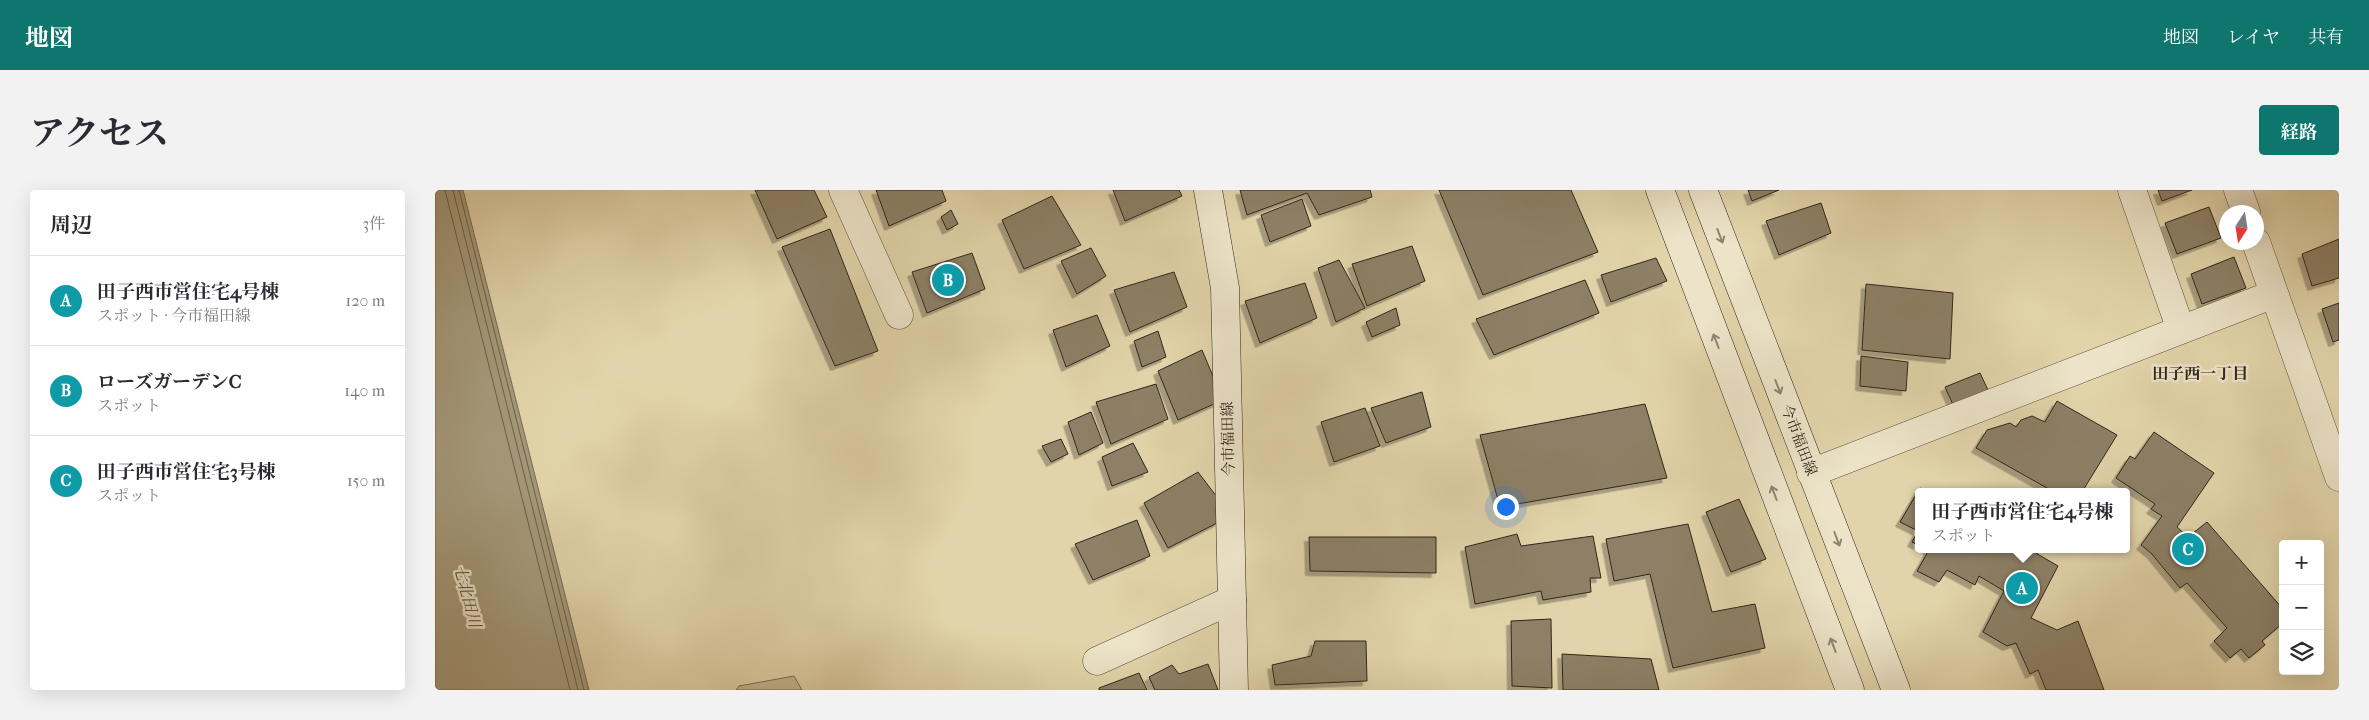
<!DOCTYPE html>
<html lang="ja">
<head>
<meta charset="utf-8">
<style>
	body { margin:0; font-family:"IM FELL French Canon","Noto Serif JP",serif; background:#f2f2f3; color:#2b2b33 }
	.controls { position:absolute; right:15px; bottom:15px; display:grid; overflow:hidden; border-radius:5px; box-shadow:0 5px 20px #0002 }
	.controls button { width:45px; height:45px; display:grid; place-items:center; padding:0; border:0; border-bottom:1px solid #e1e1e2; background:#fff; color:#2b2b33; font:25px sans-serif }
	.compass { position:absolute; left:1784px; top:15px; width:45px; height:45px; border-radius:50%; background:#fff; box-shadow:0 5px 20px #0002; rotate:192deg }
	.you { position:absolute; left:1070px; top:316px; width:18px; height:18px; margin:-12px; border:4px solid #fff; border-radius:50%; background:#1a73e8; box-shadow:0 0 0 8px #1a73e833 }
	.badge { display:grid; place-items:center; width:32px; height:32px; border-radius:50%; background:#0f766e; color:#fff; font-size:16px; font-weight:700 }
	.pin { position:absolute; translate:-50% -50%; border:2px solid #fff; box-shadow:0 1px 5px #0006 }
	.popup { position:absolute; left:1480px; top:298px; width:215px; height:65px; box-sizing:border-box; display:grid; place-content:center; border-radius:5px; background:#fff; filter:drop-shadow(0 1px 4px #0005); font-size:16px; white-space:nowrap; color:#7c7c81 }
	.popup b { font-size:19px; color:#2b2b33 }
	.popup::after { content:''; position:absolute; left:50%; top:100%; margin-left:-10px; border:10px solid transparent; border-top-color:#fff }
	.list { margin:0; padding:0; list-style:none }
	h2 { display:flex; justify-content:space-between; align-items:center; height:65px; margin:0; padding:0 20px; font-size:21px }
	h2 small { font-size:16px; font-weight:400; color:#7c7c81 }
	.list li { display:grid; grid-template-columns:32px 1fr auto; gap:15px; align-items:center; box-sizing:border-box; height:90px; padding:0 20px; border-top:1px solid #e1e1e2 }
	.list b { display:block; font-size:19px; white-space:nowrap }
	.list p { margin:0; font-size:16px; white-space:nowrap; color:#7c7c81 }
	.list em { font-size:16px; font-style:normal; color:#7c7c81 }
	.icon { flex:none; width:28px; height:28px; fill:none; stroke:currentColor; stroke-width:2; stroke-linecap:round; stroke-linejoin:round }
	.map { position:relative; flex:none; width:1904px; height:500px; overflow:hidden; border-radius:5px }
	header { display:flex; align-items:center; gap:30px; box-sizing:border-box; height:70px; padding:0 25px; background:#0f766e; color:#fff }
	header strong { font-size:24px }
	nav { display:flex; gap:28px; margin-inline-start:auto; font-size:18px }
	.intro { display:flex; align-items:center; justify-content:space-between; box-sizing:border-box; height:120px; padding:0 30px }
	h1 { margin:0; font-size:35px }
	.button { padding:12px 22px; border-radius:5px; background:#0f766e; color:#fff; font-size:18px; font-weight:700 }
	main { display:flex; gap:30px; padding:0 30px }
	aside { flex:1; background:#fff; border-radius:5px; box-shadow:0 5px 20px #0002 }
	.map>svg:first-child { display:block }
	.green { fill:#c4b692; stroke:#7a6e57 }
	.water { fill:#a5997a; stroke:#766b54 }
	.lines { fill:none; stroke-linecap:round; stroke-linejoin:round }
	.shore { stroke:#6a604b; stroke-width:1 }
	.building { fill:#8d8066; stroke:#30261c; filter:url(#shadow) }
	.minor-casing { stroke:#5c5240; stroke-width:29 }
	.tertiary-casing { stroke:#5c5240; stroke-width:29 }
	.secondary-casing { stroke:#30261c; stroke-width:29 }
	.minor { stroke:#ece3c8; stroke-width:28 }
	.tertiary { stroke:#ece3c8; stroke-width:28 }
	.secondary { stroke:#ece3c8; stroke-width:28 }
	.oneway { stroke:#8e8472 }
	.labels { text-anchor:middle; stroke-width:5; stroke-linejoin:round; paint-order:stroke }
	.street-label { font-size:15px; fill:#30261c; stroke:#ece3c8 }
	.neighbourhood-label { font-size:16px; font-weight:bold; fill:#30261c; stroke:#ece3c8 }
	.water-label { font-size:16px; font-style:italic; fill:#534838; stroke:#ece3c8 }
</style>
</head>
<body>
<header>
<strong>地図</strong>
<nav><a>地図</a><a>レイヤ</a><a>共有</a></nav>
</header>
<div class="intro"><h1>アクセス</h1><a class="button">経路</a></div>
<main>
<aside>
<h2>周辺<small>3件</small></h2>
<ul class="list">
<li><span class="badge" style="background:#0f9aa8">A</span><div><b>田子西市営住宅4号棟</b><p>スポット · 今市福田線</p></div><em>120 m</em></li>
<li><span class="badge" style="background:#0f9aa8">B</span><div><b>ローズガーデンC</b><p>スポット</p></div><em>140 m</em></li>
<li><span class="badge" style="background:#0f9aa8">C</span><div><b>田子西市営住宅3号棟</b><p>スポット</p></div><em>150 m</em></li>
</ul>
</aside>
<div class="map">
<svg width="1904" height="500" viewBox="0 0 1904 500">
	<defs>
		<filter id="shadow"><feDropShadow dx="-4.5" dy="4.5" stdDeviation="0" flood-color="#0004"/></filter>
	</defs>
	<rect width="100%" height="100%" fill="#e2d4aa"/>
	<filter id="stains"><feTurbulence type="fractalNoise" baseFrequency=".004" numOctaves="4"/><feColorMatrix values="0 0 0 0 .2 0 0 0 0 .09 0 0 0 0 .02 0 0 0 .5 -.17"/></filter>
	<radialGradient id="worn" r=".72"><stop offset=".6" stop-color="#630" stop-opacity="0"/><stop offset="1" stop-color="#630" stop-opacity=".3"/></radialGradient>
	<path class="green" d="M359 486 367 500H301L304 496Z"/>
	<path class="water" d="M0 0H28L154 500H0Z"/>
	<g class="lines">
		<path class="shore" d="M10 0 135 500
			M18 0 143 500
			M24 0 149 500"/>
	</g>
	<path class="building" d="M320 0H379L392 27 342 49Z
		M441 0H507L511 11 454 36Z
		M678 0H744L747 6 690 31Z
		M805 0H935L937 7 884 25 872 3 812 25Z
		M1004 0H1136L1163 62 1048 105Z
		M1313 0H1344L1317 11Z
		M1723 0H1757L1727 11Z
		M617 6 646 55 589 79 567 30Z
		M867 9 876 36 835 52 826 25Z
		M1386 13 1396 43 1344 65 1331 31Z
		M1774 17 1786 48 1742 64 1730 33Z
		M516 20 523 34 512 40 506 27Z
		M395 39 443 161 400 176 347 57Z
		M1904 49V88L1877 96 1867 64Z
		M977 56 990 91 932 116 917 74Z
		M656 58 671 86 642 104 626 71Z
		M537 63 550 99 492 123 477 82Z
		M1799 67 1811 98 1767 114 1756 84Z
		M1221 68 1232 91 1176 112 1166 85Z
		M904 70 930 118 901 132 883 78Z
		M739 82 752 117 695 142 679 100Z
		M1150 90 1164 123 1059 165 1041 129Z
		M870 93 882 128 825 153 810 111Z
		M1431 94 1518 103 1515 169 1427 160Z
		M1904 113V150L1898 152 1887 119Z
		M961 118 965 135 937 147 931 132Z
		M662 125 675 156 631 177 618 140Z
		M723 141 731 167 707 177 699 151Z
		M767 160 788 210 743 230 723 181Z
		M1426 166 1473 172 1471 201 1425 196Z
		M1545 183 1553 200 1519 217 1510 197Z
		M721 194 733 229 676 254 661 212Z
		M987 202 996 237 951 253 936 218Z
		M1622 211 1682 245 1647 302H1619L1541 258 1552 240 1575 233 1581 237 1586 230 1597 226 1610 232Z
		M1210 214 1232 288 1065 317 1045 245Z
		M930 218 945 256 899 272 886 232Z
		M656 222 668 253 644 265 633 232Z
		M1719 242 1779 283 1742 337 1753 347 1772 332 1848 419V433L1827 451 1830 455 1814 468 1806 459 1795 468 1779 451 1792 438 1752 393 1745 398 1716 363 1706 355 1727 326 1716 319 1720 314 1681 288 1695 266 1700 269Z
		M626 249 633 264 616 272 607 256Z
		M698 253 713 282 677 296 667 267Z
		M763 282 782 307 784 332 733 358 709 313Z
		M1485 298 1492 302H1483V355L1477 352 1483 341 1465 332Z
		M1304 309 1331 369 1296 382 1271 322Z
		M702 330 715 366 658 390 640 354Z
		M1253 334 1277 422 1320 414 1330 458 1238 478 1215 384 1179 391 1171 349Z
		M1082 344 1086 356 1158 346 1166 388H1155L1156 402 1108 410 1106 401 1040 414 1030 357Z
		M874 347H1001V383L875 381Z
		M1492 359H1594L1623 376 1596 428 1622 440 1643 431 1669 500H1611L1603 480 1595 484 1581 453 1572 456 1548 442 1569 401 1544 386 1540 395 1512 380 1504 392 1482 381 1494 360Z
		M1116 429 1117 498 1077 496 1076 431Z
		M880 451H931L932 491 840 495 837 475 876 466Z
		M1127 464 1216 469 1224 500H1128Z
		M773 474 783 500H720L714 487 737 475 744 484Z
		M704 483 712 500H664V498Z"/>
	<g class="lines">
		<g class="minor-casing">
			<path id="minor" d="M408 0 464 125
				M1697 0 1746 140
				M1376 283 1839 104
				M662 471 797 410"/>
		</g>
		<g class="tertiary-casing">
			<path id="tertiary" d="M1803 0 1811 22
				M1821 52 1904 287"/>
		</g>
		<g class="secondary-casing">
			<path id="secondary" d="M773 0 790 98 799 500
				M1225 0 1415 500
				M1268 0 1461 500"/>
		</g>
		<use href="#minor" class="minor"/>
		<use href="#tertiary" class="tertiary"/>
		<use href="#secondary" class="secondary"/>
	</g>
	<defs><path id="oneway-shaft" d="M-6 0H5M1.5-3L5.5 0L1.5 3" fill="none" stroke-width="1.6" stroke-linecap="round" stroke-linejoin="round" transform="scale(1.25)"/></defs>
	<g class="oneway">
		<use href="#oneway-shaft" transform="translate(1285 46) rotate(69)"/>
		<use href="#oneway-shaft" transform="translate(1281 151) rotate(-111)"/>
		<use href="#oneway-shaft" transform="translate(1343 197) rotate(69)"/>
		<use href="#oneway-shaft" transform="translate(1339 303) rotate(-111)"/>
		<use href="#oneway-shaft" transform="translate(1402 349) rotate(69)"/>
		<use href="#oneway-shaft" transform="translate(1398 455) rotate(-111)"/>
	</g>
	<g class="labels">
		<g class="street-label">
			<text transform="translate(793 249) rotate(-91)" y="5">今市福田線</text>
			<text transform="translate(1364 250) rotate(69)" y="5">今市福田線</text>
		</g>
		<g class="neighbourhood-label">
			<text x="1765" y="189">田子西一丁目</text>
		</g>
		<g class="water-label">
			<text transform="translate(33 406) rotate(75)" y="6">七北田川</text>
		</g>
	</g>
	<rect width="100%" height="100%" filter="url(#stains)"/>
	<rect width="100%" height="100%" fill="url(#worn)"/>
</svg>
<div class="controls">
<button>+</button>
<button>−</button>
<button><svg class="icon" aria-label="layers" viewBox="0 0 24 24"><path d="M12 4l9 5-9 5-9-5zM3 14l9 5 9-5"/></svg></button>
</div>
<svg class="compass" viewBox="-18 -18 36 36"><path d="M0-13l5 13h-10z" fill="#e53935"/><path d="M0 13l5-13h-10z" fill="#7c7c81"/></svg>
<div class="you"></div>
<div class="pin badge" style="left:1587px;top:398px;background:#0f9aa8">A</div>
<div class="popup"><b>田子西市営住宅4号棟</b>スポット</div>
<div class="pin badge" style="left:513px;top:90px;background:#0f9aa8">B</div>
<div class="pin badge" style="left:1753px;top:359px;background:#0f9aa8">C</div>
</div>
</main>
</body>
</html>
